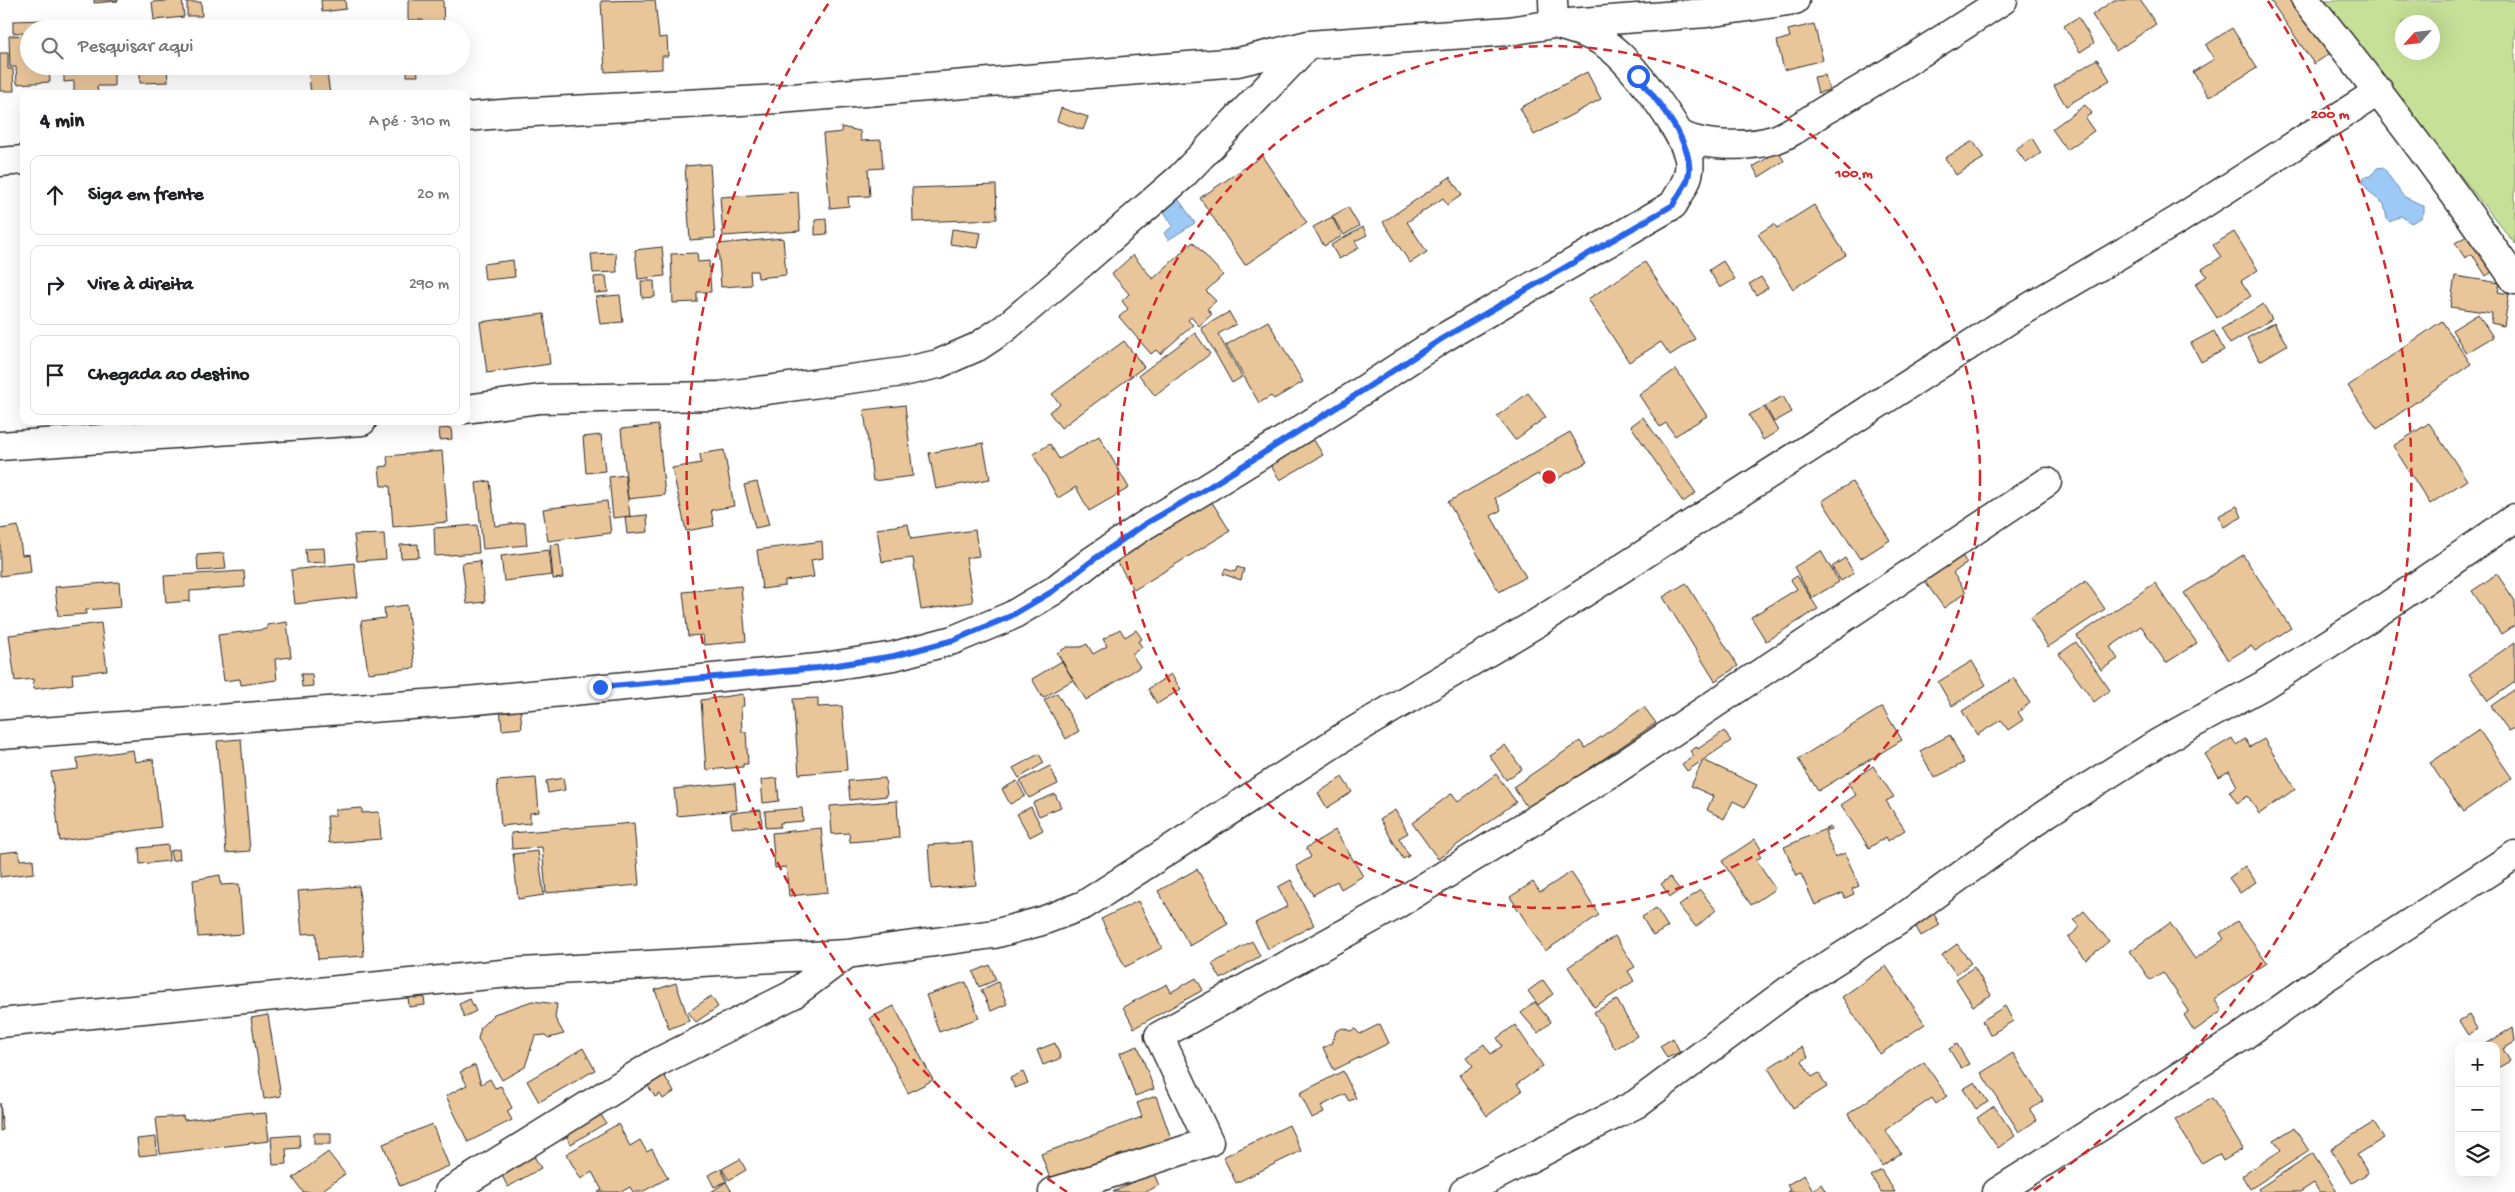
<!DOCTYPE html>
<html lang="pt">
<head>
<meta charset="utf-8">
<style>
	body { margin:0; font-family:"Gochi Hand",sans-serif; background:#f2f2f2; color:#202124 }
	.controls { position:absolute; right:15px; bottom:15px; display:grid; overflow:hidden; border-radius:10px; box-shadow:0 5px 20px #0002 }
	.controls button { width:45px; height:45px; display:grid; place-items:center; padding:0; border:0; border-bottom:1px solid #e0e0e0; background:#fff; color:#202124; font:25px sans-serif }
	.compass { position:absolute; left:2395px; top:15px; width:45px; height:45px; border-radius:50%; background:#fff; box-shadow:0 5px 20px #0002; rotate:243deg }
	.stop { position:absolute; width:15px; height:15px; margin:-11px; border:4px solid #2563eb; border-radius:50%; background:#fff }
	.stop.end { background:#2563eb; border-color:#fff; box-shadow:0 1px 5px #0008 }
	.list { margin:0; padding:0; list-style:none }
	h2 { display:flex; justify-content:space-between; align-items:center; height:65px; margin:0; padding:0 20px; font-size:21px }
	h2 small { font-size:16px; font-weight:400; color:#757577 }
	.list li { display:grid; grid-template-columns:32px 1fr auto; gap:15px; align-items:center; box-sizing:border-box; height:80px; margin:0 10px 10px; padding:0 10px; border:1px solid #e0e0e0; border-radius:10px }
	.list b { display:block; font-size:19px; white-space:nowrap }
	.list em { font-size:16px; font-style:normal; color:#757577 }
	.icon { flex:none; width:28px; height:28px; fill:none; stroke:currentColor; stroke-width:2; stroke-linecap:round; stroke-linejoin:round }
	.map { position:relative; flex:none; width:2515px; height:1192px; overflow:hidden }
	.search { position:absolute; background:#fff; box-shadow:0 5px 20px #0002; left:20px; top:20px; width:450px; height:55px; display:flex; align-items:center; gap:12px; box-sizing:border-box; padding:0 18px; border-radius:28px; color:#757577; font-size:19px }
	.panel { position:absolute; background:#fff; box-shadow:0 5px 20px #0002; left:20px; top:90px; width:450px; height:335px; border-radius:10px }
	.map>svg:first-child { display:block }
	.green { fill:#c6e097; stroke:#788661; fill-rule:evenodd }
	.water { fill:#9cc9f6; stroke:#6f8aa5 }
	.building { fill:#e9c59a; stroke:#2b2b2b }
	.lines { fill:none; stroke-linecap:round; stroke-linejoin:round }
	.street-casing { stroke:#2b2b2b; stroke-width:31 }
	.street { stroke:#fff; stroke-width:28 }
	.route { stroke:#2563eb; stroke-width:6 }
	.ring { fill:none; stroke:#d62828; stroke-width:2.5; stroke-dasharray:9 6 }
	.centre { fill:#d62828; stroke:#fff; stroke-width:2.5 }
	.ring-label { font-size:15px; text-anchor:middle; font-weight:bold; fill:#d62828; stroke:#fff; stroke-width:4.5; stroke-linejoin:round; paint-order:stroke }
</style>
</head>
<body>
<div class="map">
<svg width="2515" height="1192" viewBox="0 0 2515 1192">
	<rect width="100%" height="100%" fill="#fff"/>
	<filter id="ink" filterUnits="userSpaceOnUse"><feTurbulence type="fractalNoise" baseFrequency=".02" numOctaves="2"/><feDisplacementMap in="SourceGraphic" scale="10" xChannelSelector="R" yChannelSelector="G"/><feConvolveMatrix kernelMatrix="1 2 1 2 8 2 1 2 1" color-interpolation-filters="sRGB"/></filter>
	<g filter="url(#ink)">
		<path class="green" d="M2320 0H2515V244ZM2402 22H2432V52H2402Z"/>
		<path class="water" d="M2383 167 2403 196 2424 206V212L2421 218 2411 223 2401 216 2390 222 2387 219 2384 204 2371 194 2362 182 2364 177 2371 176 2377 168Z
			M1177 197 1195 223 1168 240 1164 233 1173 226 1161 207Z"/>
		<path class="building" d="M94 0H118V1L94 3Z
			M182 0 184 17 154 20 152 2Z
			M321 0H345L346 9 322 12Z
			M408 0H443L444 29H423V20H408Z
			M655 0 659 38 667 37 668 56H662V69L605 72 601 1Z
			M2114 0H2140L2156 24 2116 51 2092 15Z
			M2270 0H2297L2332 52 2314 64Z
			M187 2H201L202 16H187Z
			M2078 17 2094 43 2080 52 2064 26Z
			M46 20 47 29H29V33H13V21Z
			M1814 24 1823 60 1784 70 1777 41 1790 37 1788 30Z
			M166 27V29H126Z
			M2232 28 2257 68 2209 97 2193 72 2214 59 2206 45Z
			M29 35V66H58L49 68 50 82 17 84 16 67H10L9 36Z
			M0 53H8V69H13L14 91H0Z
			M2097 59 2110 80 2066 106 2054 86Z
			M64 66H167L168 82 140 83V72L114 73V86H97L98 93H74V81L64 82Z
			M326 66 330 94H311L308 67Z
			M407 66H417L418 76H407Z
			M421 66H445V70L421 71Z
			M1587 72 1601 99 1534 135 1520 108Z
			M1825 75 1829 90 1818 93 1814 77Z
			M2085 105 2092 113 2085 118 2094 131 2067 150 2052 129Z
			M1061 108 1088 117 1083 130 1057 121Z
			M841 127 860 131 861 141 881 140 883 168 868 169 870 196 848 197 849 206 830 208 823 134 842 132Z
			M2032 138 2041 153 2026 163 2016 149Z
			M1973 141 1984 158 1956 175 1945 158Z
			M1778 151 1784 161 1759 177 1753 167Z
			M1262 156 1307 223 1245 265 1200 198Z
			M710 164 715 238 690 240 685 166Z
			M1450 177 1462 195 1447 205 1443 198 1407 222 1427 252 1410 263 1383 222Z
			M996 185 997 219 913 222 912 188Z
			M798 192 800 231 723 236 720 197Z
			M1814 205 1846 255 1793 289 1758 234 1774 224 1777 228Z
			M1348 207 1359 226 1344 235 1332 216Z
			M1332 217 1342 236 1324 246 1313 227Z
			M826 219 827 234 815 235V220Z
			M1363 227 1367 235 1355 241 1359 248 1339 259 1331 245Z
			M952 229 981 233 978 248 950 244Z
			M2475 231 2498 268 2486 276 2472 254 2465 258 2455 243Z
			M2234 232 2258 270 2241 281 2251 296 2217 318 2195 284 2207 276 2202 269 2221 257 2213 245Z
			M783 238 786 275 758 278 757 271H750L751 285 721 287 718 244Z
			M1193 242 1223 275 1206 291 1216 301 1207 309 1212 314 1199 326 1191 317 1188 320 1193 325 1160 354 1156 350 1151 354 1119 317 1128 309 1122 301 1129 294 1112 274 1133 255 1153 279Z
			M662 247 665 276 638 279 635 250Z
			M616 253 617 272 593 273 591 254Z
			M697 253 698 262 709 261 711 292H697V302L673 303 671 254Z
			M513 260 515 277 485 280 483 264Z
			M1723 261 1735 279 1720 288 1709 270Z
			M1645 262 1695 339 1670 355 1661 342 1629 362 1588 299Z
			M606 276 608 292 595 293 594 277Z
			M2455 276 2500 283 2498 292 2509 294 2504 326 2491 323 2492 313 2450 307Z
			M1761 277 1768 288 1756 295 1749 284Z
			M641 281H654L655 297 642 298Z
			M620 295 623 322 600 324 596 297Z
			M2263 304 2272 319 2230 344 2221 329Z
			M1229 312 1236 324 1218 334 1242 377 1232 383 1201 328Z
			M544 314 550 364 487 373 480 322Z
			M2478 314 2493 337 2466 353 2452 330Z
			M1268 321 1303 382 1274 399 1271 396 1259 403 1226 345Z
			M2442 321 2471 364 2377 429 2348 386Z
			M2274 323 2287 345 2260 361 2247 338Z
			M2214 331 2224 350 2201 362 2191 343Z
			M1195 333 1210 354 1155 396 1139 375Z
			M1124 341 1144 367 1061 428 1049 412 1060 404 1052 394Z
			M1676 369 1707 416 1675 436 1666 423 1660 427 1639 395Z
			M1528 393 1546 417 1515 440 1497 416Z
			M1783 396 1792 412 1774 422 1765 406Z
			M905 405 913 476 873 481 864 410Z
			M1764 407 1778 431 1763 440 1749 415Z
			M1643 417 1696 493 1683 502 1631 426Z
			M2429 423 2467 480 2430 504 2393 446Z
			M658 425 665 495 628 499 621 429Z
			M451 428 452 439 440 440 439 429Z
			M1570 432 1587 462 1545 486 1538 474 1495 498 1501 510 1491 516 1526 577 1499 592 1448 502Z
			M601 435 605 471 586 473 583 437Z
			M1099 436 1129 488 1089 511 1076 487 1058 498 1033 454 1050 444 1059 459Z
			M1312 437 1323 455 1280 480 1269 463Z
			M983 443 990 479 936 489 929 453Z
			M724 450 734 506 711 510 714 526 686 531 672 468 701 463 700 454Z
			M442 451 448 522 393 527 390 486H381L379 467 388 466 387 456Z
			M625 475 630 516 613 518 609 477Z
			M490 481 495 526 525 522 527 545 483 549 476 483Z
			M757 482 769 525 755 528 744 485Z
			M1852 482 1890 540 1860 559 1822 501Z
			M1210 499 1230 531 1134 590 1115 558Z
			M607 501 611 533 548 541 543 509Z
			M2237 506 2242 517 2224 527 2218 516Z
			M647 515 648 532 627 534 625 517Z
			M908 524 911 539 975 530 979 556 966 558 973 602 921 610 913 558 882 562 877 529Z
			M477 525 479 553 435 556 434 528Z
			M18 526 22 555 29 554 31 572 0 576V529Z
			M384 534 386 559 357 561 354 535Z
			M822 541 823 558 811 560 814 577 785 581V586L762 589 757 550Z
			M418 544 419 557 401 558 400 545Z
			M559 544 563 578 553 579 550 545Z
			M324 548 325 562 306 563 305 549Z
			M549 550 552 575 504 581 501 556Z
			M1821 551 1839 582 1812 598 1794 567Z
			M224 553 226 569 198 571 197 555Z
			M1960 553 1967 563 1953 573 1966 592 1944 608 1923 579Z
			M2243 555 2291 628 2255 651 2251 646 2228 660 2184 593Z
			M1845 558 1854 573 1841 581 1832 567Z
			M480 561 485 602 467 604 462 563Z
			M354 563 358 597 295 604 291 570Z
			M1237 567 1244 569 1241 580 1223 574 1225 569 1235 572Z
			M244 571 245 587 190 591V601L166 603 164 576Z
			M2497 574 2515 601V625L2501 634 2472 591Z
			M1797 576 1818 609 1766 641 1751 617 1797 589 1791 580Z
			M2086 581 2105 609 2048 647 2030 618Z
			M119 582 121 607 86 610V614L58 616 55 587Z
			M1686 583 1738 666 1715 681 1663 597Z
			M2155 583 2197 643 2166 663 2141 626 2110 647 2118 659 2101 670 2077 636Z
			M741 586 746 641 704 645 703 635 688 636 683 592Z
			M407 605 415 668 368 673 361 621 385 618 384 608Z
			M287 622 291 657 275 659 277 680 241 685 240 679 224 681 218 635 267 629V625Z
			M101 623 107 670 72 674 73 684 34 689 33 679 15 681 9 635Z
			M1120 629 1125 637 1136 630 1142 639 1138 641 1142 647 1132 654 1140 667 1086 700 1057 653 1067 647H1081L1087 644 1093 654 1107 646 1103 639Z
			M2076 642 2110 690 2094 702 2059 654Z
			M2515 642V682L2488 701 2469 674Z
			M1062 661 1073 680 1043 698 1032 679Z
			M1972 661 1986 685 1952 706 1938 682Z
			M301 674H312L313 686 302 687Z
			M1171 674 1181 689 1157 704 1148 689Z
			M2014 678 2030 703 2018 712 2023 720 2008 730 2001 720 1977 735 1962 711Z
			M2515 689V728L2509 731 2491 706Z
			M1057 693 1079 731 1066 739 1044 700Z
			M743 694 744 706H741L742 732H746L748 764H743V767L706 770 701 700Z
			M818 698V707L842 706 847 770 799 774 793 699Z
			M520 705 522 728 502 730 500 707Z
			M1644 707 1656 723 1529 810 1513 787 1580 741 1585 748Z
			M1882 707 1902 740 1818 791 1798 759Z
			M2479 730 2512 778 2463 812 2430 763Z
			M1724 731 1731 741 1687 771 1682 764 1694 756 1690 751 1697 747 1698 749Z
			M1950 735 1964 763 1934 778 1920 751Z
			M2232 738 2236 745 2245 739 2250 747 2264 739 2295 789 2259 814 2248 796 2237 803 2229 791 2237 786 2229 771 2219 777 2205 754Z
			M241 739 250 851 226 853 217 741Z
			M1505 745 1522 769 1506 780 1489 755Z
			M133 750 135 762 153 759 161 827 60 841 51 772 78 769 77 758Z
			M1039 754 1044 763 1019 778 1013 768Z
			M1703 760 1757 785 1745 807 1733 801 1724 819 1707 810 1713 796 1691 786Z
			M1050 766 1058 784 1029 798 1020 781Z
			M1873 766 1894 797 1886 801 1905 830 1888 841 1886 837 1869 848 1841 805 1856 795 1848 783Z
			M1496 774 1516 802 1438 859 1412 823 1452 793 1458 802Z
			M1342 777 1352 792 1327 808 1318 793Z
			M536 778 539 812 530 813V823L501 826 497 781Z
			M563 778 565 790 548 793 546 781Z
			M777 778 779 801 763 803 761 780Z
			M885 778 887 796 850 800 848 781Z
			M1017 781 1025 796 1010 804 1002 789Z
			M735 783 737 810 677 816 674 789Z
			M1055 794 1061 807 1039 816 1033 803Z
			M897 801 899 838 850 842 849 833 832 834 830 806Z
			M1031 807 1043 830 1030 837 1017 814Z
			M362 808V813L379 812 381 839 329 843 327 816H335V810Z
			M802 808 803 821 780 823V827L766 828 765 811Z
			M761 810 762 826 732 828 730 813Z
			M1395 810 1408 833 1399 838 1409 856 1403 859 1380 819Z
			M634 823 639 885 546 893 542 847 512 849 511 833Z
			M1830 827 1831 829 1825 831 1835 857 1845 853 1859 886 1852 889 1854 894 1845 898 1843 893 1815 905 1801 874 1797 876 1784 847Z
			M821 828 828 892 789 896 786 867 775 868 772 833Z
			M1335 830 1363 876 1341 889 1337 881 1313 895 1296 866 1311 857 1306 848Z
			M1755 839 1762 851 1758 853 1761 857 1756 860 1775 889 1751 905 1722 861Z
			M972 842 976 885 931 889 928 845Z
			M168 845 169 861 140 864 139 848Z
			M179 849 180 859 172 861 170 851Z
			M18 851 20 860 33 859 34 873 0 877V853Z
			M538 851 544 895 518 899 513 854Z
			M2245 866 2256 882 2240 893 2229 878Z
			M1197 869 1228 924 1190 946 1158 891Z
			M1571 872 1599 915 1545 951 1510 897 1533 882 1540 892Z
			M220 875 221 885 239 884 243 934 198 937 193 880Z
			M1670 877 1680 890 1670 897 1661 884Z
			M1291 880 1314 925 1268 949 1255 923 1288 906 1278 887Z
			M359 886 364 956 318 959 316 933 302 934 298 891Z
			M1700 890 1716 910 1696 927 1679 906Z
			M1138 901 1162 948 1125 967 1101 919Z
			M1656 908 1668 927 1653 936 1642 917Z
			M1931 909 1940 925 1921 936 1912 920Z
			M2084 911 2109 941 2086 960 2068 938 2080 927 2073 920Z
			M2237 921 2267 963 2214 999 2222 1011 2194 1031 2184 1015 2189 1011 2163 972 2150 980 2130 951 2170 923 2195 959 2224 939 2220 933Z
			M1615 936 1635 967 1628 971 1634 981 1594 1007 1568 967Z
			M1252 941 1260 956 1221 979 1212 964Z
			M1957 944 1971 963 1956 974 1942 955Z
			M990 965 996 980 979 987 973 972Z
			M1886 966 1925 1024 1880 1054 1842 997Z
			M1974 967 1991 995 1973 1006 1956 979Z
			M1196 978 1203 990 1134 1028 1123 1007 1167 984 1171 992Z
			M1543 980 1553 994 1538 1005 1528 991Z
			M966 982 979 1018 939 1032 926 995Z
			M998 982 1007 1004 991 1011 981 990Z
			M676 983 689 1021 669 1029 655 990Z
			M415 995V998L424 997 425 1005 409 1007 408 996Z
			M711 996 718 1007 696 1022 688 1012Z
			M470 999 476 1011 464 1017 459 1004Z
			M1617 1000 1637 1036 1615 1049 1594 1012Z
			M532 1001 557 1004 555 1018 564 1034 549 1038 545 1035 535 1036 525 1067 502 1080 478 1039 481 1027 494 1014Z
			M1535 1002 1551 1022 1538 1033 1521 1013Z
			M894 1006 933 1080 908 1093 870 1018Z
			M2005 1006 2013 1021 1990 1035 1982 1021Z
			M268 1015 281 1096 264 1099 251 1018Z
			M2469 1015 2477 1029 2468 1035 2459 1021Z
			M1380 1024 1389 1043 1334 1070 1323 1048 1332 1043 1336 1031 1343 1028 1350 1031 1355 1029 1360 1034Z
			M1515 1025 1543 1066 1517 1084 1522 1091 1487 1116 1459 1075 1473 1066 1466 1057 1484 1044 1491 1054 1502 1046 1497 1038Z
			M2513 1027 2515 1042 2503 1049 2510 1061 2496 1069V1046H2483Z
			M1673 1038 1680 1052 1667 1058 1660 1046Z
			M1055 1043 1061 1058 1043 1065 1037 1050Z
			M1957 1044 1969 1064 1961 1068 1949 1049Z
			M1138 1046 1154 1089 1135 1096 1120 1053Z
			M1802 1047 1808 1057 1802 1061 1812 1077 1819 1073 1827 1087 1793 1108 1768 1068Z
			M583 1048 595 1070 539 1102 527 1081Z
			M2013 1053 2043 1101 2030 1110 2037 1120 2019 1132 1981 1073Z
			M1924 1062 1947 1096 1936 1104 1932 1098 1885 1130 1901 1153 1882 1166 1848 1114Z
			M475 1065 481 1084 490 1079 495 1088 501 1086 512 1108 507 1111 512 1120 468 1142 446 1096 467 1085 460 1072Z
			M661 1070 674 1092 663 1099 660 1094 655 1097 644 1079Z
			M1343 1071 1356 1098 1349 1101 1345 1094 1321 1106 1324 1112 1312 1118 1300 1093Z
			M1023 1072 1028 1083 1015 1088 1010 1078Z
			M1975 1082 1988 1102 1976 1109 1963 1089Z
			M1156 1096 1173 1144 1053 1187 1041 1154 1142 1117 1137 1103Z
			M2212 1098 2243 1149 2223 1161 2219 1154 2202 1164 2175 1120Z
			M0 1103 3 1130 0 1131Z
			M1994 1106 2015 1136 1998 1148 1977 1118Z
			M598 1110 606 1123 571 1144 563 1131Z
			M252 1112V1114L266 1113 269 1141 160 1154 156 1118 183 1116 184 1120Z
			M2374 1122 2384 1138 2357 1155 2368 1173 2352 1183 2331 1149Z
			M432 1124 449 1166 400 1186 383 1144Z
			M618 1124 630 1146 640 1140 647 1152 652 1149 668 1178 642 1192H633L630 1187 621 1192H598L602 1190 592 1172 581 1179 566 1154Z
			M1289 1125 1301 1151 1236 1183 1223 1157Z
			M2294 1128 2309 1151 2250 1189 2242 1176 2281 1150 2274 1140Z
			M314 1133H331V1144H314Z
			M299 1135 300 1148 286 1149 287 1164 273 1165 271 1137Z
			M156 1137 157 1154 139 1156 137 1139Z
			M328 1152 345 1174 320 1192H303L293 1178Z
			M532 1153 541 1168 508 1187 500 1172Z
			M2313 1153 2337 1192H2319L2314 1183 2300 1192H2260L2258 1189Z
			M740 1159 746 1170 729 1180 722 1169Z
			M721 1169 727 1181 714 1187 708 1175Z
			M1881 1170 1895 1192H1881L1871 1176Z
			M1153 1172 1159 1185 1146 1192H1113Z
			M1804 1175 1813 1190 1821 1184 1826 1192H1787L1790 1190 1787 1185Z
			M726 1182 732 1192H711Z"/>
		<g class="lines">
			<g class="street-casing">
				<path id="street" d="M2306 0C2379 91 2449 184 2515 280
					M466 117 514 113 779 99 1238 62 1308 45 1509 31 1554 24 1707 13 1795 0
					M1677 131C1693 148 1751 147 1773 140 1789 136 1810 119 1825 110 1886 76 1944 38 2003 0
					M0 162 24 160
					M466 409 540 399 720 396 903 372 938 364 977 347 1004 329 1081 264 1181 177 1308 45
					M0 446 362 421
					M0 735 466 701 818 668 894 656 953 640 1011 616 1053 591 1093 560 1145 525 1204 490 1342 404 1443 338 1673 205C1681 191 1692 176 1689 159 1683 130 1631 61 1607 45 1592 34 1572 29 1554 24L1553 0
					M0 1023 521 972 847 954 994 934 1042 921 1084 905 1342 738 1537 623 2018 314 2178 220 2379 91
					M449 1192 658 1062 792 995 847 954
					M1053 1192 1209 1142 1159 1036 1389 909 1611 773 2047 482
					M1464 1192 1636 1104 1789 990 1901 919 2047 813 2158 743 2262 686 2380 611 2515 518
					M1997 1192 2240 1038 2323 979 2515 855"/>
			</g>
			<use href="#street" class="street"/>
		</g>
	</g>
	<g class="lines" filter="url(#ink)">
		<path class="route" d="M600 687 818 668 894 656 954 640 1011 616 1053 591 1093 560 1145 524 1204 490 1342 404 1443 338 1673 205C1677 197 1683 189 1687 181 1700 148 1656 101 1638 76"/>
	</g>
	<g class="ring">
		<circle cx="1549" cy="477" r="431"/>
		<path d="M1067 1192A862 862 0 0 1 830 1M2268 1A862 862 0 0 1 2031 1192"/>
	</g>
	<circle cx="1549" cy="477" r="8" class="centre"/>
	<g class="ring-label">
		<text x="2330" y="118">200 m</text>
		<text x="1854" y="177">100 m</text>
	</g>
</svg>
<div class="controls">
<button>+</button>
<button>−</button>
<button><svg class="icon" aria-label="layers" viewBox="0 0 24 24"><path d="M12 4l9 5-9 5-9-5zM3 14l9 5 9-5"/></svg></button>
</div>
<svg class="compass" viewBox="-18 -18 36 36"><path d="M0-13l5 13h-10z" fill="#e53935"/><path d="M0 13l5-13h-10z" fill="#757577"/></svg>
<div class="stop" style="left:1638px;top:76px"></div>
<div class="stop end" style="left:600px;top:687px"></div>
<div class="search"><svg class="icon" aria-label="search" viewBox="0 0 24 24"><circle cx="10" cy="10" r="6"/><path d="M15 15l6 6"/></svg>Pesquisar aqui</div>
<section class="panel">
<h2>4 min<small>A pé · 310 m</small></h2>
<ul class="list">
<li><svg class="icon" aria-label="ahead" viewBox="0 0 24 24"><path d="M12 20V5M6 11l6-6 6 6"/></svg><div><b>Siga em frente</b></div><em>20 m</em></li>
<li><svg class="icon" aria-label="right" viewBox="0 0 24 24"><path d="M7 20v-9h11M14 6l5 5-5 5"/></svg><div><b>Vire à direita</b></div><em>290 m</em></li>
<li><svg class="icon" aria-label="arrive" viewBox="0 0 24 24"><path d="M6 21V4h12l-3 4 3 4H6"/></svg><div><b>Chegada ao destino</b></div></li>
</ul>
</section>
</div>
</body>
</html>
